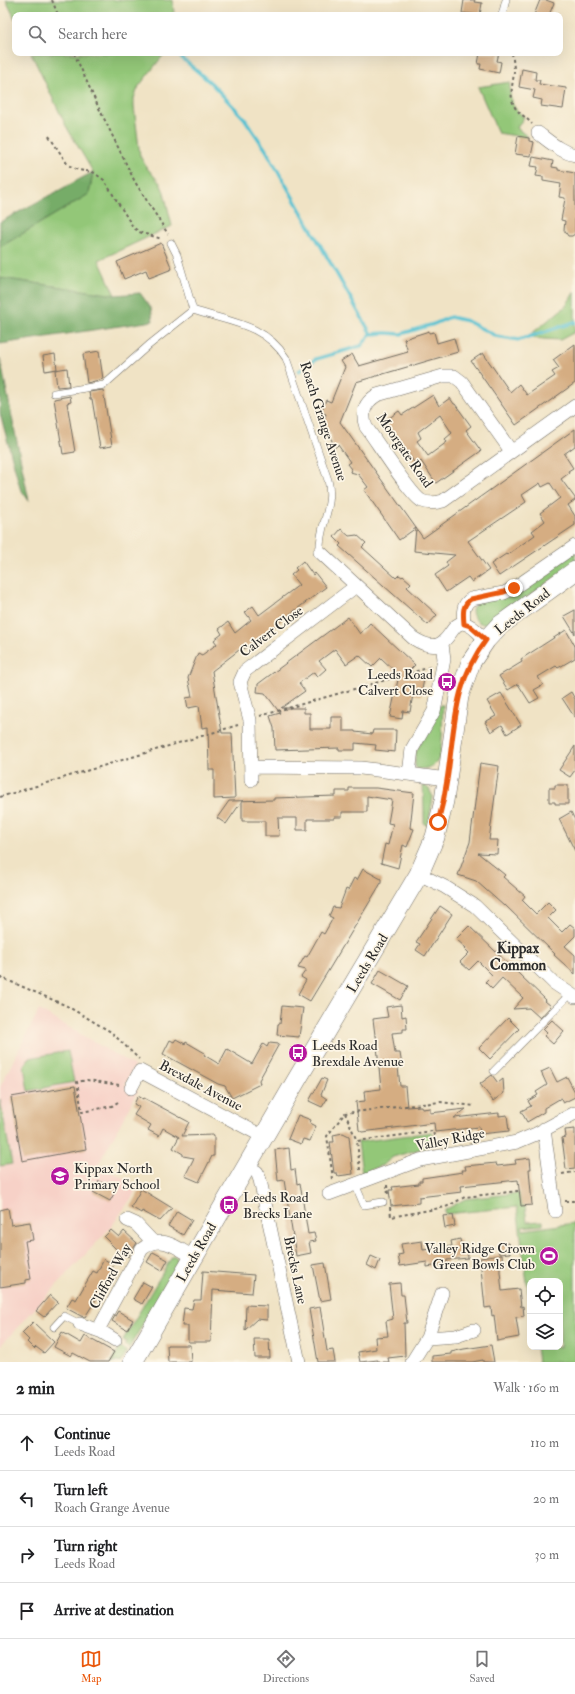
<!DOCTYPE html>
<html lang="en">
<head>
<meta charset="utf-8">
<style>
	body { margin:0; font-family:"IM FELL Double Pica",serif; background:#f6f6f6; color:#202124 }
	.controls { position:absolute; right:12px; bottom:12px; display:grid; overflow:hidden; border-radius:8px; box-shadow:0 4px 16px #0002 }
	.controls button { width:36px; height:36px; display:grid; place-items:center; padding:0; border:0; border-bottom:1px solid #e0e0e0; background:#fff; color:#202124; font:20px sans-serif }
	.stop { position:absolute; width:12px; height:12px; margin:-9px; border:3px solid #ea580c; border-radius:50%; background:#fff }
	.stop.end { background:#ea580c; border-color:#fff; box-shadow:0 1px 4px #0008 }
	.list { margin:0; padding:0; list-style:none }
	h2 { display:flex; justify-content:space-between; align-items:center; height:52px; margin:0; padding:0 16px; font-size:17px }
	h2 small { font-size:13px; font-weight:400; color:#757577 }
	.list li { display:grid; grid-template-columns:26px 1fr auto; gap:12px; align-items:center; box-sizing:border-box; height:56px; padding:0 16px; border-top:1px solid #e0e0e0 }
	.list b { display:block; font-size:15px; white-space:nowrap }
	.list p { margin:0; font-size:13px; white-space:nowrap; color:#757577 }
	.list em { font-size:13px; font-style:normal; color:#757577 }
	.icon { flex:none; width:22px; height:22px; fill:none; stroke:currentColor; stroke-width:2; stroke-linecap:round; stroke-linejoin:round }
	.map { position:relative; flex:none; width:575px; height:1362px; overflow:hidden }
	.search { position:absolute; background:#fff; box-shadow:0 4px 16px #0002; left:12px; right:12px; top:12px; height:44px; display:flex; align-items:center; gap:10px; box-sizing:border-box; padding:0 14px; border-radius:8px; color:#757577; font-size:15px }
	.sheet { height:276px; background:#fff }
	nav { display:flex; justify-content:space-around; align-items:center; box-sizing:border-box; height:56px; border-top:1px solid #e0e0e0; background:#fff; font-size:11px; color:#757577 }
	nav a { display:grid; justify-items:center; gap:2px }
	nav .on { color:#ea580c }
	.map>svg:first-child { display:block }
	.built { fill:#f7d1c7 }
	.green { fill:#93c778; stroke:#5f7952 }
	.forest { fill:#76ac68; stroke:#506c4a }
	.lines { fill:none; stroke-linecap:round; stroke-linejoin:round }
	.stream { stroke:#56c1d1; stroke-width:3.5 }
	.building { fill:#d5ad82; fill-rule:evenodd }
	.lane-casing { stroke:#706b61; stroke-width:8 }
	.street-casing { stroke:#706b61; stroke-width:14 }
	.secondary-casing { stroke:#706b61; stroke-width:20 }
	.path { stroke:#706b61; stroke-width:2; stroke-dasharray:3 3; stroke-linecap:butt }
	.lane { stroke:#fff; stroke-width:7 }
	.street { stroke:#fff; stroke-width:13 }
	.secondary { stroke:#fff; stroke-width:19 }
	.route { stroke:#ea580c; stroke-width:5 }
	.labels { text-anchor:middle; stroke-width:3.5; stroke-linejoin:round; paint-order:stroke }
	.street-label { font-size:14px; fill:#2b2b2b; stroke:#fcf5e5 }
	.poi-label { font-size:14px; fill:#2b2b2b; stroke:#fcf5e5; text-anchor:start }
	.neighbourhood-label { font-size:15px; font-weight:bold; fill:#2b2b2b; stroke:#fcf5e5 }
</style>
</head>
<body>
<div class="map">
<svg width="575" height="1362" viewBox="0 0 575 1362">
	<rect width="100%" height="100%" fill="#fcf5e5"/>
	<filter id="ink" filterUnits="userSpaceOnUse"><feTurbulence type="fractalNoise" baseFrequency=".025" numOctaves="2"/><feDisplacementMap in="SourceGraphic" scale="8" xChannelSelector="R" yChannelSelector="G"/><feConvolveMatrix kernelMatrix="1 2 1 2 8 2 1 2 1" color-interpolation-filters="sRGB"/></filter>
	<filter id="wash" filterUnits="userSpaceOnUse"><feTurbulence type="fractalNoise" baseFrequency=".012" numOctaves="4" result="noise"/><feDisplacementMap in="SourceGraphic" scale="16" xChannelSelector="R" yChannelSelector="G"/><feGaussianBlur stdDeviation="0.9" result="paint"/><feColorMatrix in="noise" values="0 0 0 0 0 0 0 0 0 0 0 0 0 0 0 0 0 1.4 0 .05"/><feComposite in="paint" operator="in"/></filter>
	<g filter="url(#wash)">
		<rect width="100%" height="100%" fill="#f0e3c5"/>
		<path class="built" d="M39 1010 135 1066 125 1084 138 1091 98 1165 140 1186 111 1227 0 1346V1087Z"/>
		<path class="green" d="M6 0H173L174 15H15V19Z
			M31 53H165L139 86 134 98V107L140 156 147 168 160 183 164 192 172 226 99 260 115 295 0 278V247L89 194 93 172 66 126Z
			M510 82C509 98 511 107 524 117L517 128 529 138 498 133 478 87Z
			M575 291V332L560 340 526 338 566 306Z
			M575 552V563L488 625C478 624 472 619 472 609L476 603Z
			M440 705H443C442 717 444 755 436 763 431 768 424 769 418 769L415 767V754Z
			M423 785 429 789 433 797 428 825 424 824V810Z
			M68 1051 74 1082 28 1091 24 1066 29 1058Z
			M0 1099 12 1164 0 1166Z
			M432 1132 434 1145 393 1157 383 1165 362 1173 358 1142Z
			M519 1193 521 1206H525L527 1222 543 1221V1225L522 1227 523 1230 575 1223V1362H538L536 1347H560V1281H530V1305L517 1207 445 1214V1210L465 1199Z
			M173 1255 177 1258 178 1264 129 1348 125 1345 127 1342 123 1340Z
			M120 1347 127 1352 121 1362H111Z"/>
		<path class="forest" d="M93 172 89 194 0 247V222Z
			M0 278 115 295 140 293 151 308 153 321 0 344Z
			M0 358 29 501 20 488 0 413Z"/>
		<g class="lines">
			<path class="stream" d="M176 53 211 83 244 118 266 150 371 334
				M371 334 385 333 401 334 434 324 450 317 467 321 496 336 519 340 575 322
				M299 371 316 359 361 346 371 334"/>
		</g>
		<g id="blocks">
			<path class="building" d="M464 0H475L474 2 482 3 480 15 462 13Z
				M540 0H546L554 3 549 15H534Z
				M480 53H499L497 61 501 62 499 73 480 69 481 64H478Z
				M522 69 536 72 535 80H540L539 84 566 88 563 109 541 106 542 100 533 98 535 90 519 87Z
				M518 136 529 138V141L534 142 531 156 515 154Z
				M533 157 553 161 552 167 558 168V170L575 173V234L572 236H568L564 230 565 221 561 220 565 199V198L559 197 561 184 543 181V177L536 176 538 167 531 166Z
				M161 243 172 269 149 278 146 270 124 279 117 262Z
				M429 331V333L434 332 437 343 454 338 458 352 356 382 340 422 416 528 399 540 364 490 368 487 358 474 350 472 351 469 347 464 350 462 338 445 333 449 331 435 325 427 324 419 326 414 321 412 326 400 331 402 345 367 341 361 352 354 359 366 408 352 404 339Z
				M575 344V383L516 425 471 361 483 353 510 392 519 384 527 395 555 376 552 372 559 368 553 360Z
				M99 351 103 379 87 383 83 354Z
				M55 354 57 369 45 371 43 356Z
				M67 368 69 386 57 387 55 370Z
				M103 390 112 446 100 448 92 399H90L89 392Z
				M433 395 439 406 450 398 454 404H455L471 426 466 430 481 451 436 483 421 461 416 465 385 421 399 411 402 415ZM440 415 452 433 445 439 447 442 428 456 417 441 421 438 418 432Z
				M70 396 71 402 67 403 75 452 63 454 54 399Z
				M575 429V446L564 454 573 468 568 471 569 473 561 479 575 498V500L568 505 575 516V525L499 576 491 564 506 554 507 555 535 535 532 531 545 521 540 513 560 498 550 483 542 487 540 483 522 495 526 502 468 541 489 570 472 582 468 577 446 592 435 575 448 566 446 562 455 555 414 551 416 528 423 538Z
				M341 529 349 536 357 535 366 543 362 547 396 578 399 575 402 577 403 576 411 583 407 587 437 615 428 625 339 546 341 544 334 537Z
				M303 561 313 575 315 573 326 587 244 649 243 647 212 671 222 733H232L235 798 214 799V770H209L208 727 202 728 199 706 188 708 186 698 192 697 188 678 198 653 202 655 217 644 214 640 222 634 219 629 228 622 235 633 251 620 245 612 253 606 259 615 299 585 291 575 297 570 295 568Z
				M575 610V634L564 616Z
				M348 617 360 634 370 623 415 665 405 675 424 679 421 695 413 694 410 712 403 711 402 719 390 717 399 675 381 658 372 667 359 655 346 664 335 649 319 661 326 669 317 677 314 672 299 683 305 691 281 708H304V713H310V729H331V717H343V731H355V732L372 734 373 730H396L395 752 375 750 376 745 355 743V750H339V748L275 750 274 728 270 716 280 713 265 693 257 692 258 684Z
				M566 630 575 646V658L558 668 556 666 538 677 543 685 534 690 539 698 530 703 518 684 508 690 499 676 522 662 521 659Z
				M571 692 575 699V718L562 698Z
				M501 693 521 725 507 734 502 725 491 732 485 722 496 716 487 701Z
				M575 746V770L570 777 559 770Z
				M480 763 499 766 489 840H498L497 854 478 853 505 875 503 877 525 896 522 900 536 914 548 902 556 910 548 918 562 932 570 924 575 928V936L565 946 575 955V974L554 955 555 954 505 905 504 906 476 881 458 875 470 842Z
				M555 785H568V804H555V802H549V788H555Z
				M349 788H376L414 793 410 828 414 829 407 847 403 845 398 868 381 863 385 844 388 845 393 824 388 823 392 800 367 796V812H342V817H334V819H307V830H297V818H278L279 836H265V821H242V801L226 824 217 818 229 801 274 800V798L336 796V791H349Z
				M571 812 575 820V851L559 819Z
				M363 869 381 879V883L310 1001 298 994 306 980 301 977 306 970 298 968 305 956 307 957 321 932 324 934 333 918 329 916 333 907 339 908 346 889 348 890 354 878 357 880Z
				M440 906 452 914 425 956 416 950 420 944 416 942Z
				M469 926 546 1000 545 1001 551 1006 540 1018 529 1008 513 1009 523 998 502 978 492 989 485 982 492 975 478 961 469 970 460 962 469 953 465 949 466 948 456 939Z
				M380 970 408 986 400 1000 372 984Z
				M401 1005 402 1017 406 1016 407 1029H403V1032L392 1033 395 1053H400L402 1066 398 1067 400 1086H405L407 1107 421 1106 422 1109 430 1108V1113L466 1109 454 1118 499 1113V1116L507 1115 509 1131 480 1134 479 1127 435 1132 434 1123 362 1132 359 1130 356 1102 365 1101 364 1091 381 1089 376 1035H375L373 1019 388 1017 386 1007Z
				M282 1006 303 1008 299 1037 277 1035 278 1024H280Z
				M508 1018 519 1029 490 1059 479 1048Z
				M552 1020 564 1031 553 1044 544 1036 547 1033 543 1029Z
				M176 1039 185 1044 186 1042 205 1053 204 1055 219 1064 227 1049 252 1064 263 1044 267 1047 269 1043 279 1044 259 1080 260 1084 232 1098 225 1086 218 1084 163 1054 170 1040 174 1042Z
				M550 1068 557 1082 567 1077 575 1092V1097L563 1103 561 1098 544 1108V1112L527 1122 521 1111 531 1106 528 1101 538 1095 536 1092 547 1085 541 1072Z
				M492 1075 498 1083 503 1079 504 1093 493 1101 480 1084Z
				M322 1078 327 1080 321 1095 327 1099 322 1107 309 1101Z
				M75 1086 86 1149 22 1161 11 1097Z
				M138 1096 143 1099 144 1098 189 1122 182 1136 214 1135V1156H212L199 1182 185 1176 194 1158 183 1156V1154L173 1148 179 1137 163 1128 159 1136 148 1130 151 1125 134 1115 139 1107 134 1104Z
				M298 1115 311 1120 310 1123 316 1126 310 1141 303 1139 301 1144 288 1139Z
				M575 1129V1168L566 1169 562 1138 566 1137 565 1130Z
				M343 1133 349 1136 353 1174 338 1176 337 1173H334L330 1142H334L333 1135Z
				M289 1148 291 1170 295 1169 297 1184 300 1183 308 1234 314 1233 316 1241 309 1242 311 1253 296 1256 284 1180 278 1181 275 1150Z
				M530 1158 531 1169H529L532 1205 521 1206 518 1180 461 1186 462 1192 419 1197V1203L391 1206 389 1190H393L392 1187 419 1184V1181H422V1178L463 1172 462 1170H466L465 1166 496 1163 497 1166 516 1164 515 1160Z
				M99 1181 116 1190 110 1201 93 1192Z
				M141 1189 172 1208 160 1221 142 1211 141 1213 131 1207Z
				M8 1208 11 1225 30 1222 33 1240 25 1241 31 1279 26 1280V1283L0 1287V1210Z
				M177 1211 192 1220 183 1235 168 1226Z
				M453 1215 455 1226 445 1228 443 1216Z
				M111 1230 119 1237 124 1231 137 1243 128 1257 123 1252 121 1254 104 1237Z
				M460 1239 461 1245 467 1244 468 1258 447 1260V1264L427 1267V1262L400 1266 398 1255 403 1254 401 1244 422 1241 423 1250 452 1246 451 1241Z
				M509 1243 510 1253 499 1254 498 1244Z
				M153 1252 168 1260 162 1271 147 1262Z
				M502 1255 503 1264H500V1272L502 1291 519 1289 521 1307 523 1306 524 1316 516 1317 519 1337 497 1341 494 1315 492 1316 491 1307 485 1308 480 1258Z
				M371 1256 380 1260 376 1270 367 1265Z
				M104 1259 114 1265 111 1270 118 1274 113 1282 108 1280 85 1317 81 1316 66 1308 72 1298 76 1300 93 1271 97 1273Z
				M325 1263 331 1299 320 1301 313 1265Z
				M203 1271 254 1275 252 1293 213 1290 211 1342H188V1326H182L184 1308 192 1309 194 1300H201Z
				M143 1282 152 1287 142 1304 133 1299Z
				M400 1283 401 1295H404L407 1323H404L405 1356 388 1358 389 1362H378V1360L360 1362 358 1352 376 1349 375 1337 388 1336 386 1321 393 1319 389 1284Z
				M50 1295 58 1302 44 1317 36 1311Z
				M246 1305 267 1306V1320L257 1319 245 1330Z
				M320 1307 327 1351 333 1350 335 1362H318L309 1309Z
				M118 1311 133 1320 127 1330 112 1321Z
				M33 1322 54 1342 44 1353 36 1347 34 1349 27 1342 29 1340 22 1333Z
				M62 1332 81 1343 85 1336 114 1352 108 1362H90L73 1353 71 1356 54 1347Z
				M254 1339H269L270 1358H255Z
				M167 1345H190L191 1362H168Z
				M491 1345 494 1362H483V1360L472 1362H432V1356L451 1354V1352L464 1349Z"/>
		</g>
	</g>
	<g filter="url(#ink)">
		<use href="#blocks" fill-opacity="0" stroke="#706b61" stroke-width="1"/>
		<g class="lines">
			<g class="lane-casing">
				<path id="lane" d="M502 15 506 0
					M171 243 177 255 193 310
					M54 393 104 385 149 345 193 310C228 322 264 323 286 358L328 480C335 507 318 526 320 552
					M494 1071 570 994
					M355 1184 364 1205 383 1202
					M54 1327 64 1316 80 1324"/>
			</g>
			<g class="street-casing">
				<path id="street" d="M538 133C550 142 561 152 575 155
					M511 451 462 382 454 376H443L377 395C364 403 361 413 366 427 376 440 411 496 422 501 429 504 436 503 443 501L575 406
					M320 552 413 638C452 663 447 617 466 624 474 626 480 635 486 640
					M464 623C463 613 462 605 471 599L504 593 514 588 575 546
					M251 767 361 768 447 779
					M409 774 412 749 434 711 436 702 444 659 442 644
					M251 780 250 720 240 682 245 671 356 586
					M419 874 445 887 475 906 554 983 575 997
					M131 1088 140 1071 264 1137
					M544 1129 555 1211
					M247 1166 257 1172 260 1180 299 1362
					M329 1194 420 1160 517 1142 536 1134 575 1113
					M127 1220 136 1224 153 1242
					M80 1324 102 1332 115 1340
					M98 1330 142 1249C161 1234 175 1246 193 1257
					M427 1338 456 1336 474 1330
					M412 1362 427 1338 442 1293"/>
			</g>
			<g class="secondary-casing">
				<path id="secondary" d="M133 1362 296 1081 419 874 435 837 444 801 459 696 471 662 486 640 499 626 575 571"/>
			</g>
			<path class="path" d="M52 0 58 15
				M74 53 96 102 135 182 168 234
				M512 53C513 59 514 66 514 72 513 85 508 97 516 109 520 114 527 118 532 124
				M49 136 68 165 78 170 93 172 104 180 133 227 139 232 162 239
				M260 716 431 667
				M0 797 238 725
				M0 977 67 1006 111 1032 139 1059
				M118 1102 112 1106 82 1112 77 1082 87 1080 119 1085
				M345 1113 357 1141
				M360 1170 357 1141 433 1131 436 1145
				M562 1174 575 1172
				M333 1179 327 1136 345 1113 440 1102 475 1106
				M387 1185 388 1195
				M565 1201H575
				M390 1207 391 1217 446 1207 465 1197 518 1191"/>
			<use href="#lane" class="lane"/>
			<use href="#street" class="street"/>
			<use href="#secondary" class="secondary"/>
		</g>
	</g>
	<g class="lines" filter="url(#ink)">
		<path class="route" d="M438 822C442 808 445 794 447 780 455 729 453 683 486 640L470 626 464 624C463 613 462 605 471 599L504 592 514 588"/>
	</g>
	<defs>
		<g id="bus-disc" transform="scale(1)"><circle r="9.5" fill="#b5179e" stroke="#fcf5e5"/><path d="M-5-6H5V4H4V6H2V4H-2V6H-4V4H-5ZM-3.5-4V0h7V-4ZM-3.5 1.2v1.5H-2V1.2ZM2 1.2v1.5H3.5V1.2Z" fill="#fff"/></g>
		<g id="school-disc" transform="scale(1)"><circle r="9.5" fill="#b5179e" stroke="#fcf5e5"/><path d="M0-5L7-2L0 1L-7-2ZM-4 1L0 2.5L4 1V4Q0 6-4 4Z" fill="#fff"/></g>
		<g id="stadium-disc" transform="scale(1)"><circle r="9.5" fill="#b5179e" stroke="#fcf5e5"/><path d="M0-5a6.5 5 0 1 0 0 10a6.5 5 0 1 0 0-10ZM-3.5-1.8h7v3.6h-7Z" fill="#fff"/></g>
	</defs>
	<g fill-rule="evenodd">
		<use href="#bus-disc" x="447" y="682"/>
		<use href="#bus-disc" x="298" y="1053"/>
		<use href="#school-disc" x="60" y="1176"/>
		<use href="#bus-disc" x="229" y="1205"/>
		<use href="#stadium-disc" x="549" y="1256"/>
	</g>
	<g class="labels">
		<g class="street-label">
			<text transform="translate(324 421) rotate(72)" y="5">Roach Grange Avenue</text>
			<text transform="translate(405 450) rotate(55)" y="5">Moorgate Road</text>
			<text transform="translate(522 611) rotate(-38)" y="5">Leeds Road</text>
			<text transform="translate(271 631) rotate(-37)" y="5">Calvert Close</text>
			<text transform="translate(367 963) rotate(-59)" y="5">Leeds Road</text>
			<text transform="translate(201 1085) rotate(28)" y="5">Brexdale Avenue</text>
			<text transform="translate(450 1139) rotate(-11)" y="5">Valley Ridge</text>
			<text transform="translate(196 1252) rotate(-60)" y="5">Leeds Road</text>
			<text transform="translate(296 1270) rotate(78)" y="5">Brecks Lane</text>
			<text transform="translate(110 1276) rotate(-61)" y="5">Clifford Way</text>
		</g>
		<g class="poi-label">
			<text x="433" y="679" text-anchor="end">Leeds Road<tspan x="433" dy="16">Calvert Close</tspan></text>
			<text x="312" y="1050">Leeds Road<tspan x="312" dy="16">Brexdale Avenue</tspan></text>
			<text x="74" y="1173">Kippax North<tspan x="74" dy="16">Primary School</tspan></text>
			<text x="243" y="1202">Leeds Road<tspan x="243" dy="16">Brecks Lane</tspan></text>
			<text x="535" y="1253" text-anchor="end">Valley Ridge Crown<tspan x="535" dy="16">Green Bowls Club</tspan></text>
		</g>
		<g class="neighbourhood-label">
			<text x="518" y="953">Kippax<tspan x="518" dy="17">Common</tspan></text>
		</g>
	</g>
</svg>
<div class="controls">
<button><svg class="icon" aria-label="locate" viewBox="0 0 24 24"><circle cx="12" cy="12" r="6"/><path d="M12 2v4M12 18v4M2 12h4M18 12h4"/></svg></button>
<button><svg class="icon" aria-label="layers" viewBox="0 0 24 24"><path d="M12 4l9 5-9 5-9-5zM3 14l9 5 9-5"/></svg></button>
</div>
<div class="stop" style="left:438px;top:822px"></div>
<div class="stop end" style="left:514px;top:588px"></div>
<div class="search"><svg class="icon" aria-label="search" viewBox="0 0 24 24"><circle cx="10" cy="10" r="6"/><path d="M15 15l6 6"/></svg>Search here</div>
</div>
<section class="sheet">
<h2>2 min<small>Walk · 160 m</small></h2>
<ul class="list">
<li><svg class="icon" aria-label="ahead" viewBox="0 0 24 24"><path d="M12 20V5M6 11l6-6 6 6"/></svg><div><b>Continue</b><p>Leeds Road</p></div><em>110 m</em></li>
<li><svg class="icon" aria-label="left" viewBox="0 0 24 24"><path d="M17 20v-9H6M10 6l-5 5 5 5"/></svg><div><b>Turn left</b><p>Roach Grange Avenue</p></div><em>20 m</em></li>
<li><svg class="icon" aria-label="right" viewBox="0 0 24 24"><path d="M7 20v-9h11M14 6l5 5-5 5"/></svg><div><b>Turn right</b><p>Leeds Road</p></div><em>30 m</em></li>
<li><svg class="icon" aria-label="arrive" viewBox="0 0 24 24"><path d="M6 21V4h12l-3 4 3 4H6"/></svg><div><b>Arrive at destination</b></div></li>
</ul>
</section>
<nav>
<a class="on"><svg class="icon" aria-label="map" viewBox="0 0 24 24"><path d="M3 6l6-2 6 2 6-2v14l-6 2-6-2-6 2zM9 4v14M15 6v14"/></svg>Map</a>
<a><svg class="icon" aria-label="directions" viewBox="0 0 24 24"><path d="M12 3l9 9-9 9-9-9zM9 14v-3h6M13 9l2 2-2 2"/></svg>Directions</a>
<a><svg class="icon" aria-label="saved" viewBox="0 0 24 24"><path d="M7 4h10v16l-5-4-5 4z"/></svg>Saved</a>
</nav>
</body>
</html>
